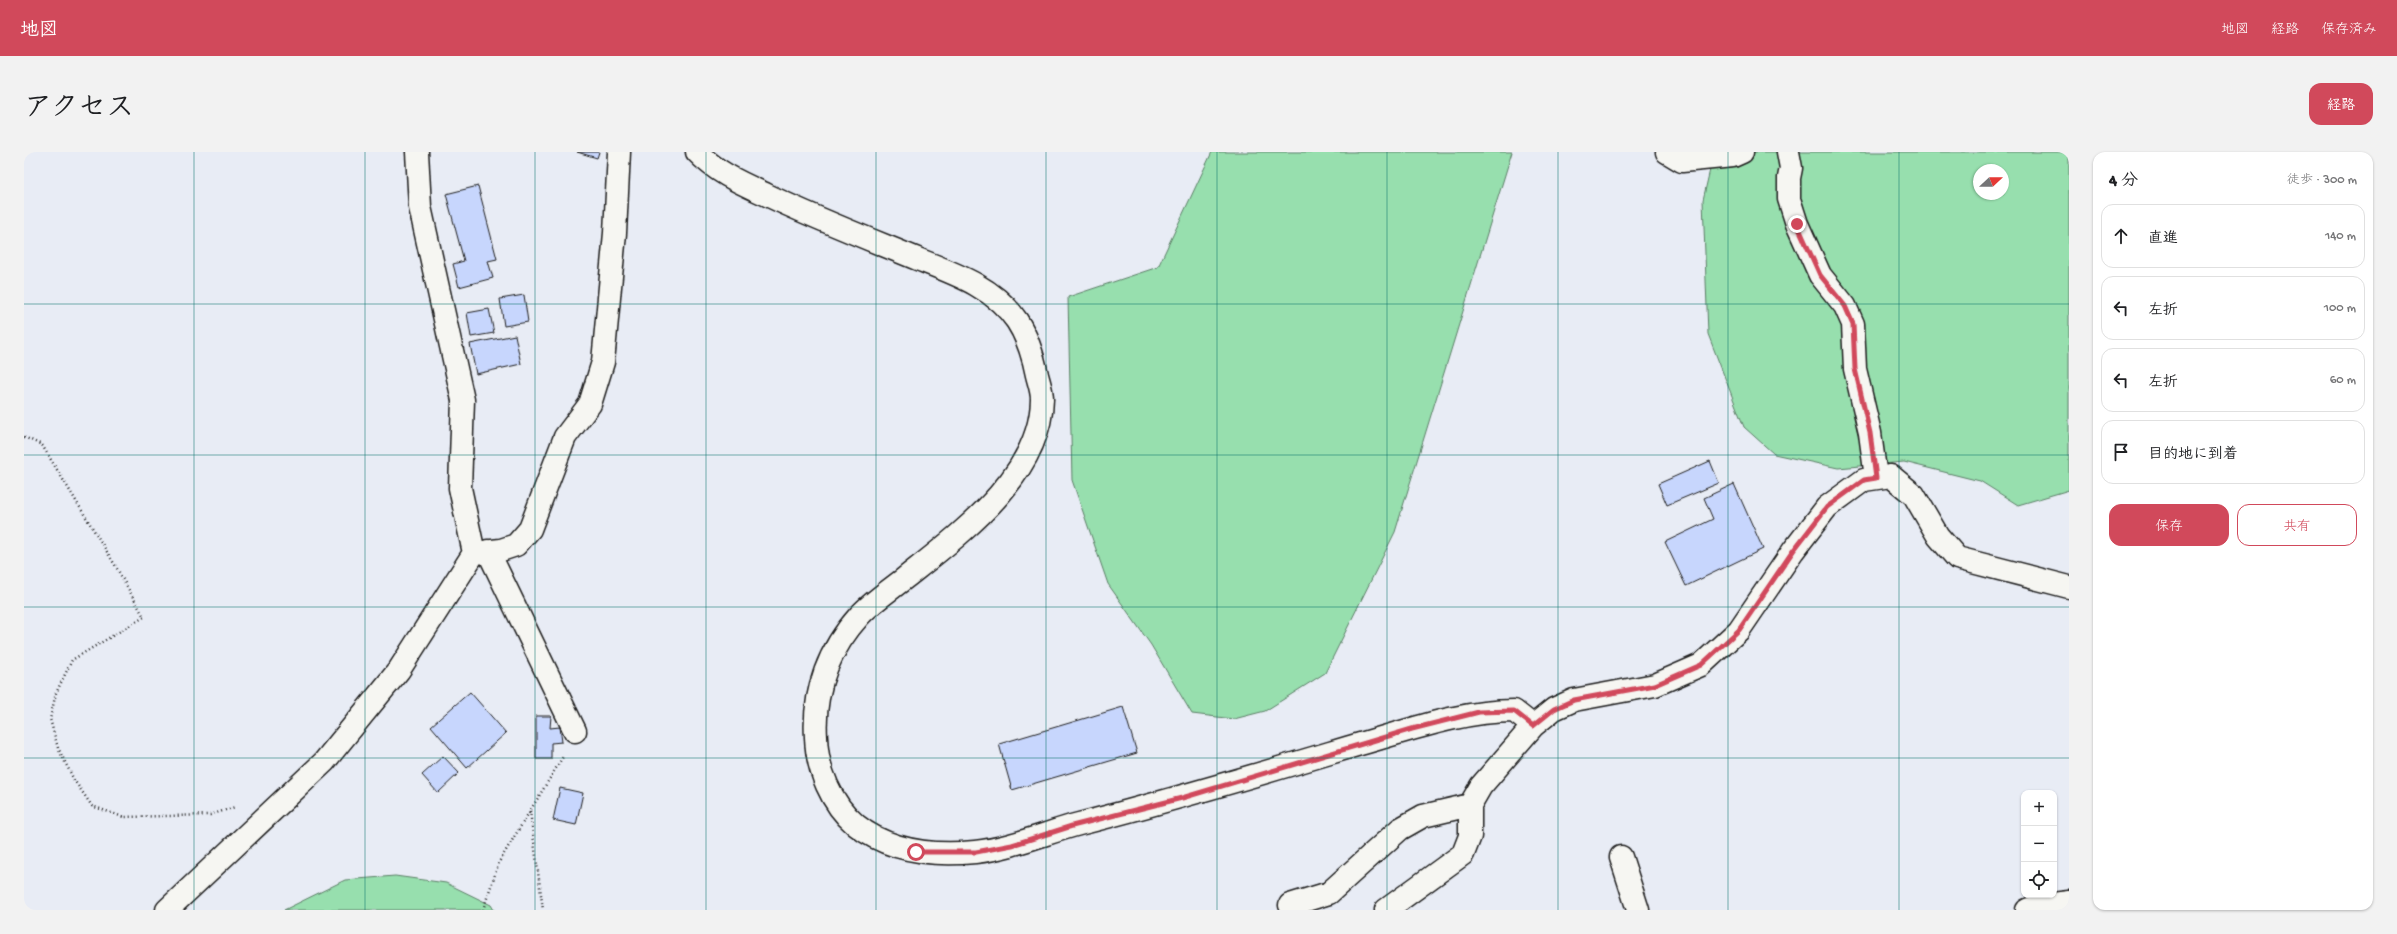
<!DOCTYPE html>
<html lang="ja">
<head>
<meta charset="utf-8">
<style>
	body { margin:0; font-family:"Gochi Hand","Klee One",sans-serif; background:#f2f2f2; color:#202124 }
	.controls { position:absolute; right:12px; bottom:12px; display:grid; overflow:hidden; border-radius:8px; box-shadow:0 1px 3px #0004 }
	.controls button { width:36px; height:36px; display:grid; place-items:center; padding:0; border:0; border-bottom:1px solid #e0e0e0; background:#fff; color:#202124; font:20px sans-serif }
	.compass { position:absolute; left:1949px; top:12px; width:36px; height:36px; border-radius:50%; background:#fff; box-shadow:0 1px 3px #0004; rotate:68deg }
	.stop { position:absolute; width:12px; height:12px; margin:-9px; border:3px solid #d1495b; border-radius:50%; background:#fff }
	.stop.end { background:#d1495b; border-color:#fff; box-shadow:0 1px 4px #0008 }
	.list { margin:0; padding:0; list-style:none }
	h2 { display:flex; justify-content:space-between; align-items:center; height:52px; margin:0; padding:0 16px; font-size:17px }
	h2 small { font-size:13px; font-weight:400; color:#757577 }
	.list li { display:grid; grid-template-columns:26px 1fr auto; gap:12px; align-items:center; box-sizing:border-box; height:64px; margin:0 8px 8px; padding:0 8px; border:1px solid #e0e0e0; border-radius:12px }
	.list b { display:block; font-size:15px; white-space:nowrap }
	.list em { font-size:13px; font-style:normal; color:#757577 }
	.actions { display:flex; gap:8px; padding:12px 16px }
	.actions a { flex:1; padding:9px 0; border:1px solid #d1495b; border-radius:12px; text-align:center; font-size:14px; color:#d1495b }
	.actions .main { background:#d1495b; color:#fff }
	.icon { flex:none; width:22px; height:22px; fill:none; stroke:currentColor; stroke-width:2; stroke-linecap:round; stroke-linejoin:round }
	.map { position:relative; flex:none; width:2045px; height:758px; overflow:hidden; border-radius:12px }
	header { display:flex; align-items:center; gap:24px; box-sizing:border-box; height:56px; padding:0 20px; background:#d1495b; color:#fff }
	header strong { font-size:19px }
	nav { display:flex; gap:22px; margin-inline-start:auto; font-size:14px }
	.intro { display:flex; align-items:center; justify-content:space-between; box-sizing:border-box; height:96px; padding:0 24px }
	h1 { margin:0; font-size:28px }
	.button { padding:10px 18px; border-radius:12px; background:#d1495b; color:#fff; font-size:14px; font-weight:700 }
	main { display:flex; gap:24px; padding:0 24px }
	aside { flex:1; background:#fff; border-radius:12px; box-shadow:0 1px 3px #0004 }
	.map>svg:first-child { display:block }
	.green { fill:#97dfae; stroke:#5a7e65; fill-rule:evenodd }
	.building { fill:#c7d6fd; stroke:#1c1c1c }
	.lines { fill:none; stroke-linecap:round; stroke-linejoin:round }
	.minor-casing { stroke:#1c1c1c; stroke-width:25 }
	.path { stroke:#1c1c1c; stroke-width:2.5; stroke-dasharray:1 3; stroke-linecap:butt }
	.minor { stroke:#f6f6f2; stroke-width:22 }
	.route { stroke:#d1495b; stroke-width:5 }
	.grid { fill:none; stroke:#0f766e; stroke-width:1; stroke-opacity:0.55 }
</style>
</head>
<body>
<header>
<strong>地図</strong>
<nav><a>地図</a><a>経路</a><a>保存済み</a></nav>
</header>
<div class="intro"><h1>アクセス</h1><a class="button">経路</a></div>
<main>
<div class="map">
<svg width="2045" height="758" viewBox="0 0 2045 758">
	<rect width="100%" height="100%" fill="#e8ecf5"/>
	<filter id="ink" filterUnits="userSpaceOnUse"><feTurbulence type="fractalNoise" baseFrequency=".025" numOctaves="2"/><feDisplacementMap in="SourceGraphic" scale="8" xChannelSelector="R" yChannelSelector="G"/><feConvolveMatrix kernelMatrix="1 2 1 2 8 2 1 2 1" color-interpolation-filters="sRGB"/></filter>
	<g filter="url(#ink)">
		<path class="green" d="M1188 0H1488L1371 380 1301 521 1241 559 1210 567 1168 562 1127 493 1084 432 1048 328 1044 145 1134 115Z
			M1690 0H2045V338L1994 353 1956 329 1880 310 1814 316 1750 302 1720 275 1684 182 1679 48ZM1955 18H1979V42H1955Z
			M371 724 422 731 467 753 470 758H260L321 728Z"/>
		<path class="building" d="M553 0H575L573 6Z
			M454 34 473 107 464 109 469 126 435 135 429 112 440 109 422 42Z
			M500 143 504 170 480 174 476 147Z
			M465 157 470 181 447 185 443 161Z
			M491 183 497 212 452 222 446 192Z
			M1686 309 1695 331 1643 353 1634 332Z
			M1710 332 1739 397 1662 434 1641 390 1689 367 1680 346Z
			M446 540 482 581 443 616 407 574Z
			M1099 555 1113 601 988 638 975 592Z
			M512 564H527L526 576 536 575 538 590 527 591V607H512Z
			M419 604 435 621 414 641 398 623Z
			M536 636 559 641 552 673 529 668Z"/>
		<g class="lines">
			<g class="minor-casing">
				<path id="minor" d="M673 0C693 21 717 31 743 43 793 67 845 87 896 108 932 122 971 136 993 169 1004 186 1009 203 1013 223 1015 231 1018 239 1018 247 1017 324 935 383 881 426 866 438 849 449 836 463 805 497 789 539 792 585 793 617 807 652 832 673 866 700 910 704 951 700 987 696 1021 681 1055 672 1150 648 1242 620 1336 592 1386 578 1437 559 1490 559L1509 574
					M1643 0 1658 9 1709 4 1718 0
					M1764 0 1767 16 1765 26V47L1773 72 1796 123 1821 154 1829 172 1831 217 1846 281 1852 326
					M464 399 551 579
					M450 401 477 398 492 393 506 377 541 285 566 252 579 210 591 81 595 0
					M1597 705 1614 758
					M1266 753 1305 741 1376 677 1399 664 1446 653
					M143 758 300 610 375 518 450 401 436 336 439 248 396 55 393 0
					M1362 758 1439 702 1446 684V653L1457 634 1509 574 1530 557 1550 548 1631 533 1677 513 1715 478 1769 399 1803 355 1840 328 1867 324 1890 343 1914 384 1933 406 2045 435
					M2003 758 2013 754 2045 750"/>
			</g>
			<path class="path" d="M0 285 18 293 91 413 120 465 48 508 32 541 26 567 34 596 50 628 68 654 99 665 186 663 211 655
				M506 659 519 758
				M459 758 475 710 540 603"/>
			<use href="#minor" class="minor"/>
		</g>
	</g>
	<g class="lines" filter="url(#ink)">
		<path class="route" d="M892 700H952L988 693 1048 674 1158 646 1388 577 1455 560 1490 559 1509 574 1530 557 1550 548 1631 533 1677 513 1715 478 1769 399 1803 355 1840 328 1852 326 1846 281 1831 217 1829 172 1821 154 1796 123 1773 72"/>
	</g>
	<path class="grid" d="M170 0V758M341 0V758M511 0V758M682 0V758M852 0V758M1022 0V758M1193 0V758M1363 0V758M1534 0V758M1704 0V758M1875 0V758M0 152H2045M0 303H2045M0 455H2045M0 606H2045"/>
</svg>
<div class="controls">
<button>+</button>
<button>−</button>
<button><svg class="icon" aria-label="locate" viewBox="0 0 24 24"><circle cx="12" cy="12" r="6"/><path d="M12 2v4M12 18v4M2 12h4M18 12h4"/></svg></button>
</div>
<svg class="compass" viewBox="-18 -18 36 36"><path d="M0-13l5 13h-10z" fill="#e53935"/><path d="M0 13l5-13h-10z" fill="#757577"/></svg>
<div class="stop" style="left:892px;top:700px"></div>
<div class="stop end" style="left:1773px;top:72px"></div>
</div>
<aside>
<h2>4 分<small>徒歩 · 300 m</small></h2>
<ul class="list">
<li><svg class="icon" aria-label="ahead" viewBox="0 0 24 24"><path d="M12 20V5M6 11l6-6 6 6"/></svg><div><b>直進</b></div><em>140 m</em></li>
<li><svg class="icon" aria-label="left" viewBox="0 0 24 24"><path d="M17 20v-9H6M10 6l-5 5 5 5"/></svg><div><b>左折</b></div><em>100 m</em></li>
<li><svg class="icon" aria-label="left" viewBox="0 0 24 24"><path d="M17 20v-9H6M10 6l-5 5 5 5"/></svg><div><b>左折</b></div><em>60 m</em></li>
<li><svg class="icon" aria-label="arrive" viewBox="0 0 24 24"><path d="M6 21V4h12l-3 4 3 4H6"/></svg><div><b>目的地に到着</b></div></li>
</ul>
<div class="actions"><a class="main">保存</a><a>共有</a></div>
</aside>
</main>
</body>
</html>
